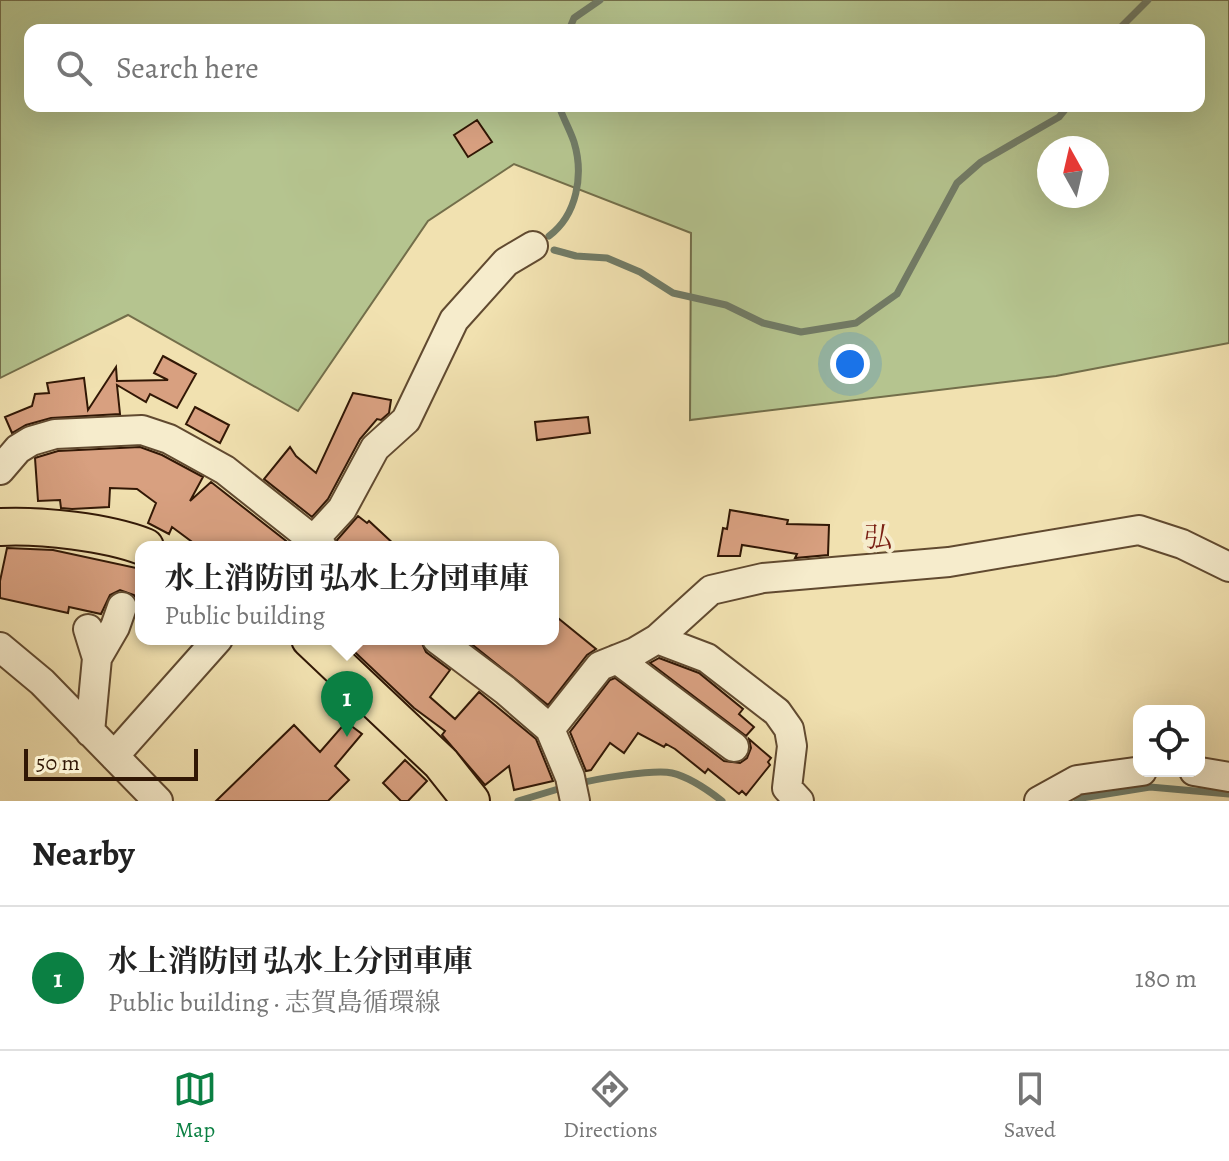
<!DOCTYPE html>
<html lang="en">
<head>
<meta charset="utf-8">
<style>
	body { margin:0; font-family:Alegreya,"Noto Serif JP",serif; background:#f2f2f2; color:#222 }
	.controls { position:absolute; right:24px; bottom:24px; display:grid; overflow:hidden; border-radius:16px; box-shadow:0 8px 32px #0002 }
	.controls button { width:72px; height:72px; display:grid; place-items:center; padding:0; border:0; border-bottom:2px solid #e0e0e0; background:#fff; color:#222; font:40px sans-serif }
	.compass { position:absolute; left:1037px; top:136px; width:72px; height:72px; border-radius:50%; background:#fff; box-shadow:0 8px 32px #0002; rotate:352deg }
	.scale { position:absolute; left:24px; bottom:20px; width:174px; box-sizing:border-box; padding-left:8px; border:4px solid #311705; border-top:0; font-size:22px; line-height:28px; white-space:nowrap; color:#311705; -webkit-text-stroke:6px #f6eccc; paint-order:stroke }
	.you { position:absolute; left:850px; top:364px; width:28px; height:28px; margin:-20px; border:6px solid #fff; border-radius:50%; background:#1a73e8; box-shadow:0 0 0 12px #1a73e833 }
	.badge { display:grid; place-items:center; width:52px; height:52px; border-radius:50%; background:#0b8043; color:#fff; font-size:26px; font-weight:700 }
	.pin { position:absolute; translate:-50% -66px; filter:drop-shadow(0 2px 4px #0008) }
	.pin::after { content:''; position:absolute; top:42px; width:28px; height:24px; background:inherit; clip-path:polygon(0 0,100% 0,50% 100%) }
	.popup { position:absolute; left:135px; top:541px; width:424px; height:104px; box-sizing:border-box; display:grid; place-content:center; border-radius:16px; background:#fff; filter:drop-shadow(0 2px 6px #0005); font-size:26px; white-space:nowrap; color:#767676 }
	.popup b { font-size:30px; color:#222 }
	.popup::after { content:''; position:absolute; left:50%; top:100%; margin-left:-16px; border:16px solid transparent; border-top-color:#fff }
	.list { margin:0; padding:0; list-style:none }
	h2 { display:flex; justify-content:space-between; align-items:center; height:104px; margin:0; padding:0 32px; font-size:34px }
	h2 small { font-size:26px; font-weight:400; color:#767676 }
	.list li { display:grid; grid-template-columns:52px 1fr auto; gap:24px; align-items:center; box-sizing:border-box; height:144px; padding:0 32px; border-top:2px solid #e0e0e0 }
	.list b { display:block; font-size:30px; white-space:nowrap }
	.list p { margin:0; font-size:26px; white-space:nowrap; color:#767676 }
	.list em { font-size:26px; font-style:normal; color:#767676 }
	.icon { flex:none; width:44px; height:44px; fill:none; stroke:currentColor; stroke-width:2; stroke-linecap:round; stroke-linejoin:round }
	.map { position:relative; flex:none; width:1229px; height:801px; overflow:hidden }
	.search { position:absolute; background:#fff; box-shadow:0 8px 32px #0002; left:24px; right:24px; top:24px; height:88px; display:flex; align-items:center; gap:20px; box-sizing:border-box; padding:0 28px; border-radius:16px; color:#767676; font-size:30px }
	.sheet { height:248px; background:#fff }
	nav { display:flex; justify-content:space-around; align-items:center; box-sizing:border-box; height:112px; border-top:2px solid #e0e0e0; background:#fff; font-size:22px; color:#767676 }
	nav a { display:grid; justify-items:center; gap:4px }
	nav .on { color:#0b8043 }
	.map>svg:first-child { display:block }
	.green { fill:#b5c48f; stroke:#736e4a; stroke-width:2; fill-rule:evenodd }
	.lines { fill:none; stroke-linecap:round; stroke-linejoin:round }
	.stream { stroke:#717b66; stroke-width:7 }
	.building { fill:#d8a080; stroke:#311705; stroke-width:2 }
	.minor-casing { stroke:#614a30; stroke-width:32 }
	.major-casing { stroke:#311705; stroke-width:40 }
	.minor { stroke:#f6eccc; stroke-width:28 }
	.major { stroke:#f1e1b0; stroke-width:36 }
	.labels { text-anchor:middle; stroke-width:8; stroke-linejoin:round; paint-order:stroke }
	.quarter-label { font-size:28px; fill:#7a1f14; stroke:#f6eccc }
</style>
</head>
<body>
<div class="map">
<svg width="1229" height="801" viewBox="0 0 1229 801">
	<rect width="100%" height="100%" fill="#f1e1b0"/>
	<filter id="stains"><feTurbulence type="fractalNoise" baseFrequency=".0025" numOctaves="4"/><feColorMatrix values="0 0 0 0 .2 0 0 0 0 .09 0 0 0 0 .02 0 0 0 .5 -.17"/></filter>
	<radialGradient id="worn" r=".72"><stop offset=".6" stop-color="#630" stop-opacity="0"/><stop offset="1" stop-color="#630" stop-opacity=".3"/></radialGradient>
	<path class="green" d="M0 0H1229V343L1056 376 690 420 691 233 514 164 428 221 298 411 128 315 0 378ZM30 30H1199V106H30ZM1049 148H1097V196H1049Z"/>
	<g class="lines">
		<path class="stream" d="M569 30 574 18 600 0
			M1118 30 1148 0
			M549 236C577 215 584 175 574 142 570 130 563 118 559 106
			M554 250 576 256 607 258 640 272 673 293 726 305 763 323 801 332 856 323 897 294 957 183 981 162 1059 117 1068 106
			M577 784C595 779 654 769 672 773 689 777 708 790 722 801
			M518 801 565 787
			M1077 801 1082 798 1150 787 1229 794"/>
	</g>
	<path class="building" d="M477 120 492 142 468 157 454 135Z
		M163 356 196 374 177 408 150 394 146 402 117 385 120 414 51 418 26 425 12 433 5 417 32 406 35 394 49 393 47 383 84 378 88 410 116 367 117 381 168 380 154 373Z
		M353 393 391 400 389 413 381 420 377 419 360 439 328 499 312 517 264 479 290 447 296 456 316 473Z
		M195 407 229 425 220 443 186 424Z
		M588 417 590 433 537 440 535 422Z
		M140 447 162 455 203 477 190 501 211 482 290 544V547H199L172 527 169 534 148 523 156 503 137 489 110 488 109 507 72 509 61 508 60 500 38 501 35 458 38 457 58 451Z
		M730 510 788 520 787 524 829 525 828 555 795 558 797 554 742 545 740 556H718L723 528 727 529Z
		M358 516 367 523 369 521 397 547H339L337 540Z
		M7 548 53 550 141 569V606L134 595 120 590 110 595 101 614 69 607 68 613 0 598V581Z
		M553 614 596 649 587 655 548 705 469 642 471 639H553Z
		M341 639H420L426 652 450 670 430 697 455 719 479 692 536 739 553 781 514 790 509 766 485 785 442 735 445 731 414 708Z
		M659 658 699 673 743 709 739 714 754 727 746 736 650 663Z
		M615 678 724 761 740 763 747 758 751 748 749 739 771 758 768 762 770 765 746 795 742 791 739 794 708 769 705 773 675 749 666 744 664 747 638 733 624 753 610 743 591 770 586 771 570 732 610 680Z
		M346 722 362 734 335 766 349 780 328 801H216L294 725 320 752Z
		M405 760 427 781 408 801H401L383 783Z"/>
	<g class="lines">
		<g class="minor-casing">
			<path id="minor" d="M0 470 18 449 31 441 55 434 142 430 169 439 225 470 322 547
				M307 547 342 509 375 448 406 420 454 320 506 262 533 246
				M88 629 97 658 90 732
				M437 639 505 690 550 729
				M657 639 707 658 777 712 789 729 792 746 787 788 799 801
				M0 647 42 682 158 801
				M97 658 115 627 122 607
				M617 659 734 747
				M114 756 218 639
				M1194 771 1229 777
				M575 801 570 777 550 729 600 666 635 652 657 639 711 590 763 578 949 562 1139 530 1182 544 1229 567
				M1039 801 1077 780 1142 771"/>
		</g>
		<g class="major-casing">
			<path id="major" d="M0 527C41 525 107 532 145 547
				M310 639 441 763 471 801"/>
		</g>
		<use href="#minor" class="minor"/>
		<use href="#major" class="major"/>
	</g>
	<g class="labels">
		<g class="quarter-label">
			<text x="878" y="547">弘</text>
		</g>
	</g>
	<rect width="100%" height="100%" filter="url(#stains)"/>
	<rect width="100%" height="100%" fill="url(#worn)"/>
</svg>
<div class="controls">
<button><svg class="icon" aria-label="locate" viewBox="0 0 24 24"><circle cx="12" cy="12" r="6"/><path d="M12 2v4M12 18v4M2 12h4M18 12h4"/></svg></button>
</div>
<svg class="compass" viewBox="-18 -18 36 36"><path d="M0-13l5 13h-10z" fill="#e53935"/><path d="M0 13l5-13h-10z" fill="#767676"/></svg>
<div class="scale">50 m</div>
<div class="you"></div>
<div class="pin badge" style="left:347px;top:737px">1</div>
<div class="popup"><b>水上消防団 弘水上分団車庫</b>Public building</div>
<div class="search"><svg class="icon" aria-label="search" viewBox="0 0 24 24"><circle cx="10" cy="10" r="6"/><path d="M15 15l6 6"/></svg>Search here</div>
</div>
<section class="sheet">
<h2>Nearby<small></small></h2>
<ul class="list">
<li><span class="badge">1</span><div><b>水上消防団 弘水上分団車庫</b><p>Public building · 志賀島循環線</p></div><em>180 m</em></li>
</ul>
</section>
<nav>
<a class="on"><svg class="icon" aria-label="map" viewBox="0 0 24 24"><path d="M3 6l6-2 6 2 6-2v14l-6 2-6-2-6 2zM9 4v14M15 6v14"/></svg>Map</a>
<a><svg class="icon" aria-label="directions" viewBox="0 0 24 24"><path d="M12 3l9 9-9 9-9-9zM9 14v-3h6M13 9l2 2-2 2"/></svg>Directions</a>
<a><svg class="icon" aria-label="saved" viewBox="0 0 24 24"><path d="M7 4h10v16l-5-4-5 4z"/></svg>Saved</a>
</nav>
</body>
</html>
